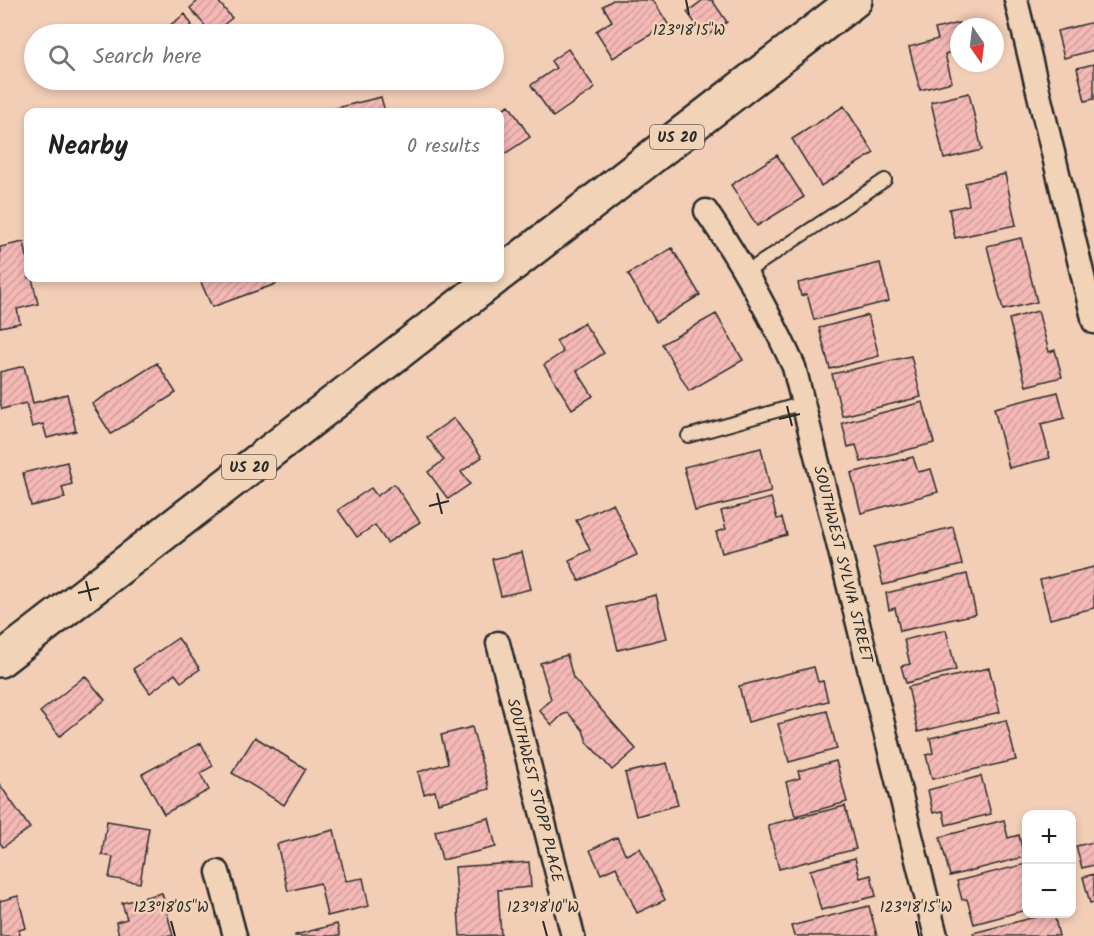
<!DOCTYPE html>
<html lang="en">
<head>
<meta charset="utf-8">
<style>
	body { margin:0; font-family:Kalam,sans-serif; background:#f6f6f6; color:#202124 }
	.controls { position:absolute; right:18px; bottom:18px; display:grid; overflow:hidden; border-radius:12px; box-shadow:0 3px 9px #0003 }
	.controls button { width:54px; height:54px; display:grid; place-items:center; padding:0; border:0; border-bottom:2px solid #e0e0e0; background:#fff; color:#202124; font:30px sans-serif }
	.compass { position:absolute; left:950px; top:18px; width:54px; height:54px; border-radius:50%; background:#fff; box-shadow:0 3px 9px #0003; rotate:166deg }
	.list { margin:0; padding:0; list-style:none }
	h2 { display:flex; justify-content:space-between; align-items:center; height:78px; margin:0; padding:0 24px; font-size:26px }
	h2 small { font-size:20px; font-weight:400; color:#757577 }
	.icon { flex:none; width:33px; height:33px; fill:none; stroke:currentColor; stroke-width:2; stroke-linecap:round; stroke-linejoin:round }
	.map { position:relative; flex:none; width:1094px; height:936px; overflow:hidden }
	.search { position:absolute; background:#fff; box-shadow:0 3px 9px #0003; left:24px; top:24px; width:480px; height:66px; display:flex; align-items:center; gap:15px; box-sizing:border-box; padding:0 21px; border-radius:33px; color:#757577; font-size:22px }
	.panel { position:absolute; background:#fff; box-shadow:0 3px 9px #0003; left:24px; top:108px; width:480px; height:174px; border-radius:12px }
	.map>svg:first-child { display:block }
	.building { fill:url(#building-hatch); stroke:#2b2b2b; stroke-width:1.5 }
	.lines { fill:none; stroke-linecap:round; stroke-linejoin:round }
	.lane-casing { stroke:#2b2b2b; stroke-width:16 }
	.street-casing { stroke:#2b2b2b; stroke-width:27 }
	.highway-casing { stroke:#2b2b2b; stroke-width:38 }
	.lane { stroke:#f1d4b7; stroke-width:12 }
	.street { stroke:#f1d4b7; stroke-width:22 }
	.highway { stroke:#f1d4b7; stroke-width:33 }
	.ticks { fill:none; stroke:#2b2b2b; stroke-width:2 }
	.labels { text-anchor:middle; stroke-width:5; stroke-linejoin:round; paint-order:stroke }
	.shield { fill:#f1d4b7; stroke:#665e55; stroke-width:1.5 }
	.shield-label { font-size:15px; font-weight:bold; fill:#2b2b2b }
	.street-label { font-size:16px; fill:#2b2b2b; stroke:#f1d4b7 }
	.ticks-label { font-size:15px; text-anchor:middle; fill:#2b2b2b; stroke:#f1d4b7; stroke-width:5; stroke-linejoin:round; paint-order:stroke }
</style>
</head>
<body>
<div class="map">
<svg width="1094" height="936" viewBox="0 0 1094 936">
	<defs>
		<pattern id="building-hatch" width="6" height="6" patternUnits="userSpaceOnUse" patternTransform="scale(1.5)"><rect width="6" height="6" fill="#f4b8b5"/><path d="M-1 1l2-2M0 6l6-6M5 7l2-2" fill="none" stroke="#d19e9c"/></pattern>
	</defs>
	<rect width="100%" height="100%" fill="#f2ceb7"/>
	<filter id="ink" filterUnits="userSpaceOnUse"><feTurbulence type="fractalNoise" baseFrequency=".0167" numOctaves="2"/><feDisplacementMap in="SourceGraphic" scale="12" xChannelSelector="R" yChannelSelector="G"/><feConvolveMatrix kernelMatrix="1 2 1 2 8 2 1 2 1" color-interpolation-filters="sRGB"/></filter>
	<g filter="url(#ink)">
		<path class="building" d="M199 0H217L232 18 212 34 190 8Z
			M613 0H653L668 24 613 58 596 31 612 21 603 6Z
			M703 0H712L727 22 705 37 687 12Z
			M185 14 192 25 179 34H158Z
			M1094 22V50L1064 58 1057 31Z
			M959 23V50L945 54 952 82 920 90 909 47 938 39 935 29Z
			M568 49 595 88 553 117 531 85 556 68 551 61Z
			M1094 64V99L1085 101 1077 68Z
			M969 93 982 150 944 159 931 102Z
			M381 97 385 112H320Z
			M509 105 530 137 500 157V112H497Z
			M844 106 874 153 821 186 792 139Z
			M777 155 804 197 757 226 731 185Z
			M1005 174 1016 225 955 238 949 209 969 205 965 183Z
			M1021 238 1037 302 1003 310 987 246Z
			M24 242 28 262V278H32L38 304 17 309 20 323 0 327V247Z
			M672 248 700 295 656 322 628 274Z
			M880 263 889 301 814 320 807 294 801 296 798 283Z
			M199 278H274L276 284 212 307Z
			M1038 311 1049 352 1055 350 1062 377 1026 386 1009 319Z
			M716 314 743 360 689 391 662 344Z
			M868 315 879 356 830 369 819 328Z
			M584 323 604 353 577 371 593 396 572 409 544 365 563 352 556 341Z
			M911 356 921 397 842 416 832 374Z
			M157 363 176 393 111 434 92 404Z
			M24 366 33 403 67 394 76 431 47 438 43 424 32 427 26 403 2 409 0 402V372Z
			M1058 392 1065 418 1041 424 1050 458 1009 468 994 408Z
			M923 402 934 443 861 462 856 445 848 447 842 423Z
			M454 418 482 457 461 472 470 484 448 499 428 472 444 460 427 437Z
			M761 448 771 492 695 511 684 467Z
			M913 457 918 472 931 469 938 492 861 513 851 473Z
			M67 462 72 484 62 487 65 498 31 506 23 473Z
			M394 484 420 522 387 543 375 525 357 537 338 510 371 488 377 496Z
			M771 498 777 519 782 518 787 535 722 553 716 532 726 529 721 511Z
			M613 503 637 555 579 581 569 560 590 550 576 520Z
			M953 527 962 565 883 585 874 547Z
			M522 552 531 589 501 596 492 559Z
			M1094 567V608L1050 619 1040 580Z
			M967 574 976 614 900 631 895 608 889 610 886 593Z
			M656 595 667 638 618 650 607 607Z
			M946 630 956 670 906 683 901 666 910 664 904 640Z
			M178 638 200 669 181 682 175 674 150 693 133 669Z
			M567 655 573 678 636 749 612 770 587 742 583 730 568 713 562 715 552 725 539 710 551 699 540 663Z
			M814 667 818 682 823 681 828 701 748 722 739 686Z
			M989 668 1000 712 918 732 908 687Z
			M85 676 105 700 60 736 40 712Z
			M827 711 837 749 789 762 778 724Z
			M1006 720 1016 760 932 779 926 755 933 753 930 738Z
			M472 727 489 789 438 803 435 791 424 794 418 772 448 763 441 735Z
			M255 737 306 769 284 805 232 773Z
			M201 743 213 766 200 773 209 790 164 814 142 774Z
			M836 761 847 802 795 816 786 782 800 778 798 771Z
			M667 763 678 805 636 816 625 773Z
			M981 776 991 814 946 825 943 811 933 813 928 790Z
			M0 785 30 828 3 847 0 843Z
			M845 806 856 849 779 869 768 825Z
			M489 818 496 847 442 860 435 831Z
			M1004 820 1008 838 1019 835 1024 857 950 876 940 837Z
			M107 821 149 828 140 883 109 878 113 857 102 855Z
			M334 830 346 881 363 878 369 906 327 916 320 883 288 891 277 844Z
			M617 837 626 855 640 848 665 900 637 913 616 867 601 874 590 850Z
			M1094 842V865L1082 868 1076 846Z
			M855 858 860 878 871 875 876 896 821 910 810 870Z
			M529 862 531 887 498 890 501 935 460 936 455 867Z
			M1026 864V910L974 924 967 899 962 900 957 881Z
			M1094 874V902L1090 903 1083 877Z
			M162 893 173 936H119L116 922 127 919 122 903Z
			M18 896 26 928 19 930 20 936H0V901Z
			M869 906 877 936H794L791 926Z
			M1047 914H1054L1059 936H974L973 933Z
			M337 924 340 936H295V935Z"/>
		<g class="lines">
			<g class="lane-casing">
				<path id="lane" d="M745 273 885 180
					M688 436 804 403"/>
			</g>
			<g class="street-casing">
				<path id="street" d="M1016 0 1094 322
					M706 211C740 260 769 312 794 367L936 936
					M498 643 573 936
					M218 872 235 936"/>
			</g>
			<g class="highway-casing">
				<path id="highway" d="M500 274 855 0
					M0 660 495 278"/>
			</g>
			<use href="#lane" class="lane"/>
			<use href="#street" class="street"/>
			<use href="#highway" class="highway"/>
		</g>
	</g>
	<path class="ticks" d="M686 0 689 15M787 406 792 426M779 419 800 414M437 493 442 514M429 506 449 501M86 581 91 601M78 593 99 588M171 921 175 936M543 921 547 936M916 921 919 936"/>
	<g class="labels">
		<g class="shield">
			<rect x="650" y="125" width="54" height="24" rx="4.5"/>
			<rect x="222" y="455" width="54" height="24" rx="4.5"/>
		</g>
		<g class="shield-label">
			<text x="677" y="142">US 20</text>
			<text x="249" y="472">US 20</text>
		</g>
		<g class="street-label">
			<text transform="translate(844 564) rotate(76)" y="6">SOUTHWEST SYLVIA STREET</text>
			<text transform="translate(536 790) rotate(76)" y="6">SOUTHWEST STOPP PLACE</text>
		</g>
	</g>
	<g class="ticks-label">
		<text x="689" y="35">123°18'15"W</text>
		<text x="171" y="912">123°18'05"W</text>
		<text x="543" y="912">123°18'10"W</text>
		<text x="916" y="912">123°18'15"W</text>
	</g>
</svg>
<div class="controls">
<button>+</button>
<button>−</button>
</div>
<svg class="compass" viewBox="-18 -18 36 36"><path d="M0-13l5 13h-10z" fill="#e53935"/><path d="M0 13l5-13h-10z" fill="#757577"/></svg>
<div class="search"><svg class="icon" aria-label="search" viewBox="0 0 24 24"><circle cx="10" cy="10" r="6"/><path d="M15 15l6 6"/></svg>Search here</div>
<section class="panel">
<h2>Nearby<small>0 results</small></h2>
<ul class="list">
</ul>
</section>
</div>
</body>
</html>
